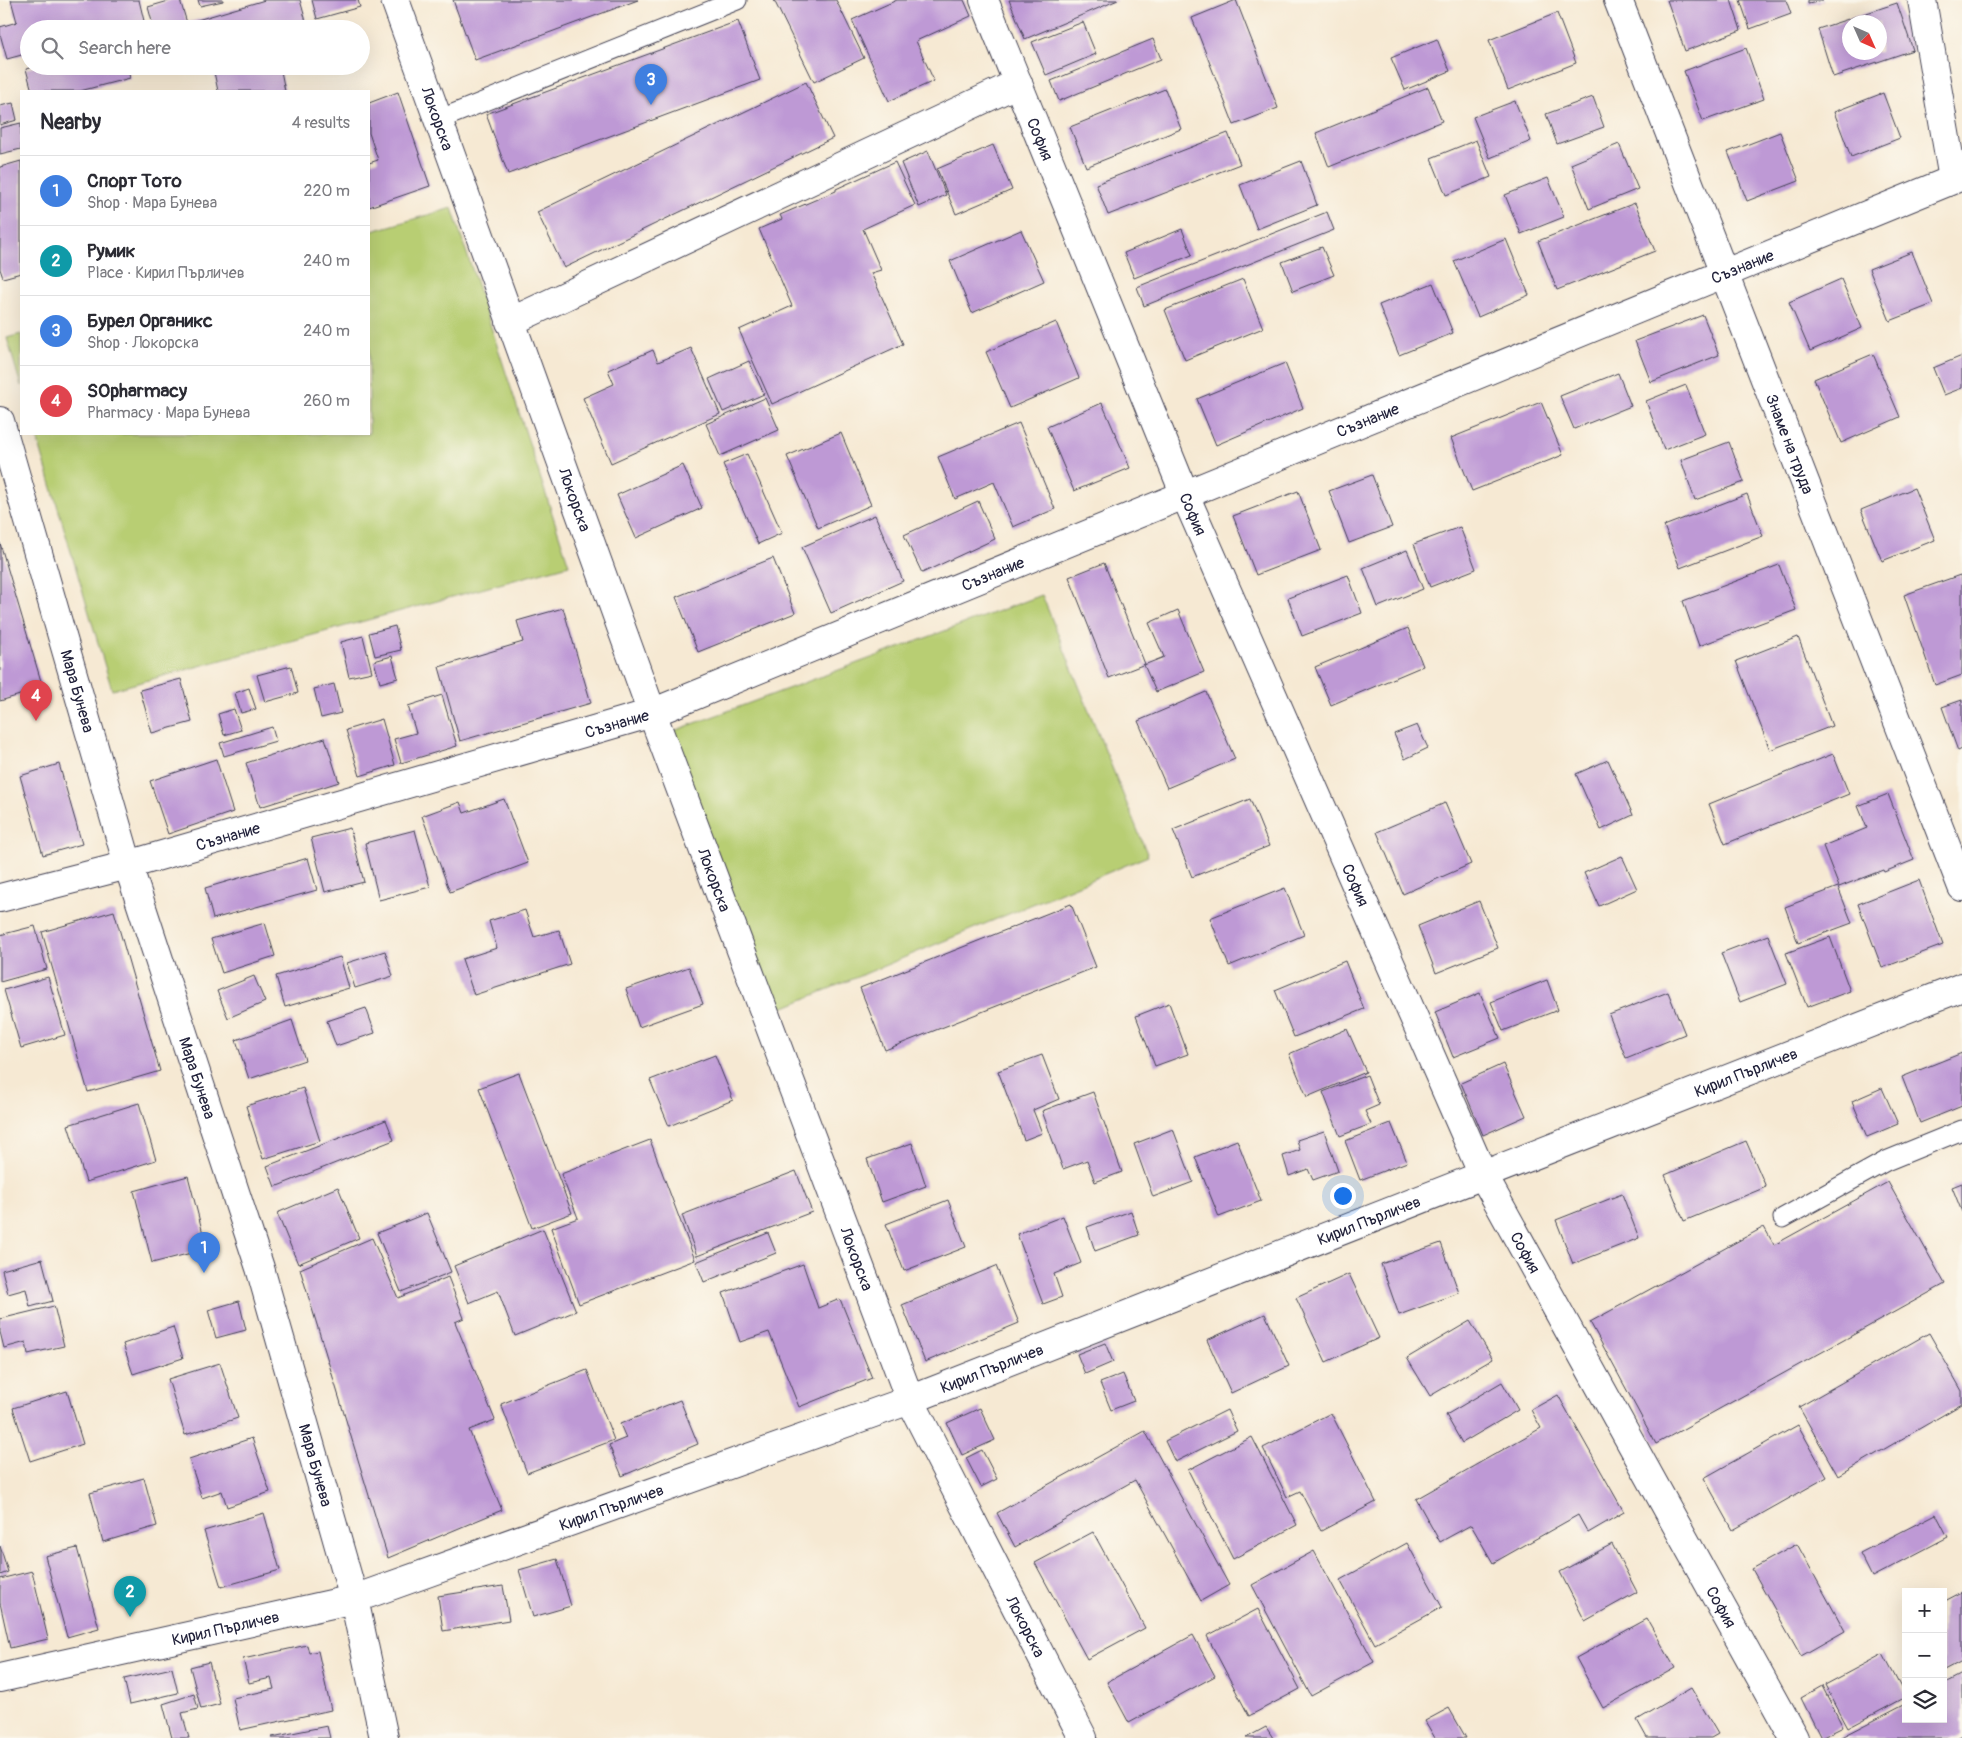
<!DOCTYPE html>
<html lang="en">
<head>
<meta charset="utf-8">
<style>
	body { margin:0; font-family:Pangolin,sans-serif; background:#f7f7f7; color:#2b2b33 }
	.controls { position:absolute; right:15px; bottom:15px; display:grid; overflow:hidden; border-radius:0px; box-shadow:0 5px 20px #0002 }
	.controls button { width:45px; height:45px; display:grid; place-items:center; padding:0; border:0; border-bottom:1px solid #e1e1e2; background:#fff; color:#2b2b33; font:25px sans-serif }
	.compass { position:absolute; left:1842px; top:15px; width:45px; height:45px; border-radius:50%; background:#fff; box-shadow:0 5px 20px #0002; rotate:135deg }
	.you { position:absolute; left:1342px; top:1195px; width:18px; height:18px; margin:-12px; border:4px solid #fff; border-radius:50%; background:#1a73e8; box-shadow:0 0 0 8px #1a73e833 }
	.badge { display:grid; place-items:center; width:32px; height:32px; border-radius:50%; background:#2563eb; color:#fff; font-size:16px; font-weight:700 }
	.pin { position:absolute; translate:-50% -41px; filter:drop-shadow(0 1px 2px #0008) }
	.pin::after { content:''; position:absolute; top:26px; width:18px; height:15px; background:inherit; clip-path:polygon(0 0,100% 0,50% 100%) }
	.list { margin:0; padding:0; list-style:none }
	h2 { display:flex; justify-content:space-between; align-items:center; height:65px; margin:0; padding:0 20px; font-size:21px }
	h2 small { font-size:16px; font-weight:400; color:#7c7c81 }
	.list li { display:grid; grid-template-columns:32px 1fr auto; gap:15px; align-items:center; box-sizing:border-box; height:70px; padding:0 20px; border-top:1px solid #e1e1e2 }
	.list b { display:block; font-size:19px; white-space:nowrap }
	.list p { margin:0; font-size:16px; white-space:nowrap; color:#7c7c81 }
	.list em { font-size:16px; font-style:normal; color:#7c7c81 }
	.icon { flex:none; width:28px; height:28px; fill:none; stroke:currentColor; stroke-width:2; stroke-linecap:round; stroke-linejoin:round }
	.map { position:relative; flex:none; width:1962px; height:1738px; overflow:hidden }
	.search { position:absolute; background:#fff; box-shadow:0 5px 20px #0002; left:20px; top:20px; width:350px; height:55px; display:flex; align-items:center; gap:12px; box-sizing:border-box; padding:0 18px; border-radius:28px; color:#7c7c81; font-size:19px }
	.panel { position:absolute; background:#fff; box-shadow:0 5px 20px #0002; left:20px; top:90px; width:350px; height:345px; border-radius:0px }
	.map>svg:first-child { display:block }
	.green { fill:#b8ce73; stroke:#6d7857 }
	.building { fill:#be99d5; fill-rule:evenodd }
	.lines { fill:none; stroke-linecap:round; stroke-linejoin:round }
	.service-casing { stroke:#424052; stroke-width:21 }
	.minor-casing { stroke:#424052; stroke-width:30 }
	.tertiary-casing { stroke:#424052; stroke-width:30 }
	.service { stroke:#fff; stroke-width:19 }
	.minor { stroke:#fff; stroke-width:28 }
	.tertiary { stroke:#fff; stroke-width:28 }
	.labels { text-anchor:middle; stroke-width:4.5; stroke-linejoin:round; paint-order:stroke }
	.street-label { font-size:16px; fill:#22223b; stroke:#fbf7ec }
</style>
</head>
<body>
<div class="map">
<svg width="1962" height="1738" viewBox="0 0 1962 1738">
	<rect width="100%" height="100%" fill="#fbf7ec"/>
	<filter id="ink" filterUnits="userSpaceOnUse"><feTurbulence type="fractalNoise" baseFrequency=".02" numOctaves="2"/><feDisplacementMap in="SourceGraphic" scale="10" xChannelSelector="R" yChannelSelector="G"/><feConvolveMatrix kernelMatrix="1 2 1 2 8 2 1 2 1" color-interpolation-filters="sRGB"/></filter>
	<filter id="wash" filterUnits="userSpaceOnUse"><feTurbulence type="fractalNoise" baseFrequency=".0096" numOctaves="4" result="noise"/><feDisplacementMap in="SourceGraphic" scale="20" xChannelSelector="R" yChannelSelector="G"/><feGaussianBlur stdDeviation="1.12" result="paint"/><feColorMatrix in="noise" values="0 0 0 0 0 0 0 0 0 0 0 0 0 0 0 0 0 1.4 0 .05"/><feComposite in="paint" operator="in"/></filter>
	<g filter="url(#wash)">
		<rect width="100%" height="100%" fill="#f6e9d3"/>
		<path class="green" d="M452 208 569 565 112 690 36 434H369V232Z
			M21 334V386L7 338Z
			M1042 595 1148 856 766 1015 671 732Z"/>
		<g id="blocks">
			<path class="building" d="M11 0H139L144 21 115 29H29V53L7 59 0 34V27L17 22Z
				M172 0H180L187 23 265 0H300L307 25 294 29H154L148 7Z
				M198 0H223V1L200 6Z
				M312 0H358L360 7 317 19Z
				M453 0H638L475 60Z
				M774 0H836L864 58 814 82Z
				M897 0H964L971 16 916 41 934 81 889 101 852 20Z
				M1009 0H1118L1025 39Z
				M1236 0 1278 108 1234 125 1192 18Z
				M1667 0H1731L1741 30 1685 51Z
				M1740 0H1786L1791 14 1750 29Z
				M1808 0H1823V1L1808 4Z
				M1897 3 1913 50 1833 77 1818 29ZM1850 22H1880V52H1850Z
				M1557 13 1576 63 1508 90 1489 40Z
				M738 21 760 80 508 174 486 114Z
				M1083 22 1096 54 1046 75 1032 42Z
				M1153 39 1161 59 1059 101 1051 81Z
				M1437 39 1450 71 1405 90 1391 58Z
				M1746 48 1764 99 1703 121 1684 71Z
				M37 66H127L130 78 80 91H32L26 69Z
				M247 66H280L285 91H218L214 72Z
				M806 82 833 138 564 268 537 212Z
				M1428 87 1442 121 1329 167 1316 133Z
				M1165 89 1181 129 1086 167 1070 127Z
				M398 92 430 186 369 207V163L378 160 369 133V103Z
				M1883 93 1900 138 1851 157 1834 112Z
				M1593 97 1604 127 1557 144 1546 114Z
				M1515 101 1531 141 1490 158 1473 117Z
				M13 103 17 120 0 125V106Z
				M21 123V149L0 154V128Z
				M1780 132 1799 181 1747 201 1728 152Z
				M1228 133 1240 164 1108 215 1096 184Z
				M1476 140 1491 177 1446 195 1431 158Z
				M1619 144 1638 189 1589 209 1571 164Z
				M993 145 1012 190 956 214 937 169Z
				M928 151 946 195 919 207 901 163Z
				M21 161V273L3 278 0 269V167Z
				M1301 161 1317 205 1257 229 1240 185Z
				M895 162 915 205 863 229 881 270 871 273 903 344 772 404 739 330 792 306 759 229 782 219 780 215 836 191V189Z
				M1548 178 1564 217 1521 234 1505 195Z
				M1635 203 1655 251 1557 290 1538 241Z
				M1327 212 1334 230 1144 306 1137 287Z
				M1182 229 1192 255 1134 278 1124 253Z
				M1021 230 1044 281 972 313 950 261Z
				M1506 239 1529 295 1478 317 1454 261Z
				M1322 247 1334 275 1293 291 1282 262Z
				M1912 252 1933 304 1890 321 1869 269Z
				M1243 279 1263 328 1185 360 1165 310Z
				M1841 279 1862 328 1810 351 1789 302Z
				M1433 283 1453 333 1399 355 1379 305Z
				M1703 315 1719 355 1651 382 1635 341Z
				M1056 322 1079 378 1010 408 986 352Z
				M691 348 720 414 611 463 583 398 614 384 608 370 653 350 658 362Z
				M1873 354 1900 417 1841 443 1814 379Z
				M1962 356V388L1944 395 1933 368Z
				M749 361 764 394 723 412 709 379Z
				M1285 363 1303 408 1216 445 1197 399Z
				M1618 373 1631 406 1574 429 1560 396Z
				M1686 385 1705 434 1664 450 1646 401Z
				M765 398 779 430 720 456 706 424Z
				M1541 402 1563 455 1472 491 1451 438Z
				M1102 403 1130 468 1074 491 1047 427Z
				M1019 423 1055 509 1013 527 994 482 955 499 938 457Z
				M841 433 871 505 818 528 787 456Z
				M1729 442 1744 482 1695 500 1681 460Z
				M747 454 782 533 758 544 723 464Z
				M683 465 702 508 636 538 617 495Z
				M1372 475 1392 527 1349 543 1329 491Z
				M1914 488 1935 540 1882 561 1861 510Z
				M1298 491 1321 550 1256 575 1233 516Z
				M1747 494 1763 536 1680 568 1664 526Z
				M978 501 995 539 922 573 904 535Z
				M875 515 903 581 831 613 802 547Z
				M1460 527 1476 569 1430 587 1414 544Z
				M0 543 43 688 0 701Z
				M1407 550 1423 589 1378 607 1363 568Z
				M773 558 795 613 698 652 676 597Z
				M1104 563 1145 664 1109 678 1069 577Z
				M1779 565 1796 610 1699 646 1683 601Z
				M1348 575 1362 613 1302 636 1288 598Z
				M1960 575 1962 580V675L1935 685 1904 595Z
				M563 608 591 703 460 741 439 667 523 642 517 621Z
				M1178 610 1204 672 1156 692 1144 665 1164 657 1149 623Z
				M395 626 401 650 375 656 369 633Z
				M1408 628 1423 666 1331 705 1315 667Z
				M363 636 372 672 349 677 341 642Z
				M1798 637 1832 726 1770 750 1736 661Z
				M392 656 398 678 380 683 374 661Z
				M291 666 298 693 265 702 257 675Z
				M181 679 192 722 152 733 140 690Z
				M334 684 341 713 321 718 314 689Z
				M249 688 256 709 241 713 235 693Z
				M1206 692 1235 759 1167 788 1138 721Z
				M442 695 457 746 401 763 394 739 416 733 408 706Z
				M1962 700V749L1958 751 1942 707Z
				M234 709 241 730 224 735 218 714Z
				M382 719 395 765 360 776 346 730Z
				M1417 725 1428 748 1405 759 1394 734Z
				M272 727 276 741 224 756 220 743Z
				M325 738 339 782 260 807 246 763Z
				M1833 754 1849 794 1725 844 1709 804Z
				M216 759 233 812 168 834 150 781Z
				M1608 760 1633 815 1601 830 1576 774Z
				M59 764 82 844 43 855 20 776Z
				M1888 794 1914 860 1884 872 1883 870 1839 887 1823 846 1867 828 1858 806Z
				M504 799 528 863 450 892 422 816 460 802 464 813Z
				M1250 799 1269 846 1192 877 1173 830Z
				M1445 803 1471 864 1403 894 1377 832Z
				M350 828 364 882 325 892 311 838Z
				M415 830 430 887 379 900 365 843Z
				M1622 856 1637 889 1599 906 1584 873Z
				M308 858 317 890 213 919 205 888Z
				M1919 880 1943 945 1882 968 1858 904Z
				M1838 887 1852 923 1798 943 1785 907Z
				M1285 888 1304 935 1229 966 1210 918Z
				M1479 901 1498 948 1436 973 1418 926Z
				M1071 904 1096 967 885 1050 860 988Z
				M525 910 534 937 559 930 570 964 474 995 462 959 497 948 489 921Z
				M114 911 160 1071 88 1092 42 932Z
				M265 923 275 956 222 973 211 939Z
				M35 926 47 969 0 982V935Z
				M1768 935 1787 984 1740 1002 1721 953Z
				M1830 937 1850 991 1807 1007 1786 953Z
				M385 951 393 976 355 988 347 963Z
				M340 957 349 988 285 1007 276 976Z
				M1345 961 1364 1009 1294 1037 1275 990Z
				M689 967 703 1004 639 1027 626 989Z
				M254 976 265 1002 228 1018 217 991Z
				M48 977 65 1035 21 1048 4 990Z
				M1547 980 1558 1010 1503 1031 1491 1002Z
				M1668 992 1685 1034 1626 1058 1609 1015Z
				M1480 993 1500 1038 1453 1057 1435 1012Z
				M1169 1003 1188 1054 1155 1066 1136 1016Z
				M366 1008 375 1033 336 1046 327 1021Z
				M292 1020 305 1060 249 1079 236 1040Z
				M1347 1029 1366 1072 1307 1097 1289 1054Z
				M1962 1053V1106L1920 1123 1902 1077Z
				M715 1055 733 1100 669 1126 650 1080Z
				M1042 1055 1059 1099 1033 1110 1042 1133 1024 1140 998 1071Z
				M1503 1064 1526 1116 1483 1135 1461 1083Z
				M519 1073 572 1213 532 1228 479 1088Z
				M1367 1075 1379 1105 1365 1111 1371 1124 1340 1136 1323 1092Z
				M303 1088 320 1141 263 1159 246 1106Z
				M1882 1088 1898 1124 1867 1137 1852 1101Z
				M1093 1092 1122 1172 1095 1182 1087 1160 1063 1169 1042 1111Z
				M139 1103 156 1160 86 1182 68 1125Z
				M386 1120 394 1140 275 1187 267 1166Z
				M1391 1123 1407 1162 1360 1180 1345 1141Z
				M1173 1129 1193 1182 1153 1197 1134 1144Z
				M1324 1131 1338 1171 1313 1180 1308 1169 1289 1176 1283 1156 1300 1150 1297 1140Z
				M650 1140 695 1260 579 1304 551 1228 578 1218 561 1174Z
				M1237 1140 1261 1201 1219 1217 1195 1157Z
				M1746 1141 1766 1187 1684 1221 1665 1175Z
				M912 1143 926 1186 882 1202 867 1159Z
				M796 1171 812 1212 697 1256 682 1215Z
				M188 1176 207 1249 152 1263 134 1191Z
				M1888 1182 1945 1284 1656 1444 1590 1322 1764 1227 1774 1245Z
				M1962 1183V1212L1952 1187Z
				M338 1187 359 1238 298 1264 277 1213Z
				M1622 1194 1639 1238 1573 1264 1556 1220Z
				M948 1200 966 1247 904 1271 886 1224Z
				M1131 1211 1139 1235 1095 1251 1087 1227Z
				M427 1213 451 1272 401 1292 377 1233Z
				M1063 1216 1081 1263 1054 1274 1062 1297 1043 1304 1017 1234Z
				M543 1229 576 1311 515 1336 498 1291 469 1303 454 1266Z
				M768 1233 776 1253 704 1282 696 1262Z
				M372 1238 398 1298 448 1277 464 1318 455 1322 495 1420 469 1430 502 1510 388 1558 300 1269Z
				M1441 1243 1459 1293 1399 1315 1381 1264Z
				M42 1259 53 1301 30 1307 26 1289 8 1294 2 1270Z
				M803 1264 818 1308 840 1299 872 1378 799 1407 769 1332 740 1342 723 1293Z
				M996 1266 1019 1323 925 1362 902 1305Z
				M1349 1274 1379 1338 1326 1362 1296 1298Z
				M239 1301 246 1330 216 1338 208 1310Z
				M54 1306 64 1346 28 1354 26 1342 4 1348 0 1332V1319Z
				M1265 1314 1289 1366 1231 1393 1207 1340Z
				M1470 1321 1493 1359 1430 1396 1407 1358Z
				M173 1327 183 1358 133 1374 123 1344Z
				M1929 1333 1962 1391V1404L1838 1476 1799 1407Z
				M1105 1343 1113 1362 1085 1374 1077 1354Z
				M220 1363 238 1418 185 1435 168 1379Z
				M587 1370 614 1440 527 1473 501 1404Z
				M1123 1374 1134 1401 1111 1410 1100 1383Z
				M1502 1382 1518 1410 1462 1443 1446 1415Z
				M67 1391 83 1444 30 1461 13 1408Z
				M1558 1395 1624 1512 1588 1533 1578 1515 1493 1563 1471 1525 1440 1542 1416 1499 1541 1428 1531 1410Z
				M680 1400 698 1444 622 1476 609 1445 626 1438 620 1424Z
				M980 1408 995 1440 962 1455 947 1423Z
				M1227 1410 1237 1431 1175 1462 1165 1441Z
				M1331 1413 1376 1502 1321 1531 1300 1491 1287 1497 1263 1448Z
				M1798 1425 1827 1477 1733 1530 1704 1478Z
				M1145 1431 1229 1585 1201 1601 1135 1480 1015 1547 997 1513Z
				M1252 1437 1297 1525 1233 1559 1188 1470Z
				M252 1438 270 1492 227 1507 222 1491 202 1498 189 1459Z
				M982 1450 997 1479 981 1487 966 1458Z
				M144 1478 157 1526 103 1542 90 1493Z
				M264 1513 280 1570 221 1587 204 1531Z
				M1936 1514 1948 1537 1872 1577 1860 1553Z
				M1093 1532 1145 1628 1087 1659 1035 1563Z
				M1407 1543 1442 1607 1375 1644 1340 1580Z
				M1612 1544 1637 1592 1585 1621 1560 1572Z
				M1797 1544 1845 1631 1801 1656 1752 1569Z
				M0 1546 8 1572 0 1575Z
				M77 1548 99 1628 67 1637 45 1556Z
				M1314 1551 1374 1662 1311 1696 1252 1585Z
				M557 1559 571 1606 533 1617 519 1570Z
				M32 1571 48 1639 10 1648 0 1603V1579Z
				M503 1586 509 1620 443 1631 438 1596Z
				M1962 1592V1662L1943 1672V1602Z
				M1258 1609 1300 1689 1249 1716 1207 1636Z
				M1647 1619 1675 1668 1603 1708 1576 1658Z
				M1193 1635 1215 1676 1129 1723 1107 1682Z
				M307 1645 309 1653 318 1651 331 1710 240 1730 233 1698 274 1689 271 1678 249 1683 243 1659Z
				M1883 1654 1906 1697 1848 1728 1825 1685Z
				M209 1662 220 1704 201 1709 190 1667Z
				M172 1668 178 1693 130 1704 124 1679Z
				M1962 1674V1735L1956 1738H1840L1906 1704V1719H1943V1684Z
				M1822 1686 1843 1727 1821 1738 1801 1698Z
				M1691 1688 1718 1734 1711 1738H1647L1637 1720Z
				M194 1694 198 1709 182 1713 189 1738H172L163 1704Z
				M1449 1708 1466 1738H1435L1425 1721Z
				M327 1726 330 1738H272V1737Z
				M1266 1727 1273 1738H1246Z"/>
		</g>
	</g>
	<g filter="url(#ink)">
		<use href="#blocks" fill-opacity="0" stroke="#424052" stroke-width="1"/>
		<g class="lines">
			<g class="service-casing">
				<path id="service" d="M438 120 737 0
					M1783 1218 1886 1161 1962 1130"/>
			</g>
			<g class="minor-casing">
				<g id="minor">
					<path id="s1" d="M395 0 652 713 910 1400 1083 1738"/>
					<path id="s2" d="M984 0 1185 495 1483 1175 1794 1738"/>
					<path id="s3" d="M1618 0 1962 887"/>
					<path d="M1922 0 1953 179"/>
					<path d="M510 322 1018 83"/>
					<path id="s4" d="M0 898 128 865 652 713 1962 176"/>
					<path id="s5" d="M0 1678 354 1599 910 1400 1962 987"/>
				</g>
			</g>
			<g class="tertiary-casing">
				<g id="tertiary">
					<path id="s6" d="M0 421 128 865 260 1268 354 1599 384 1738"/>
				</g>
			</g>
			<use href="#service" class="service"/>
			<use href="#minor" class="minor"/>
			<use href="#tertiary" class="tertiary"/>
		</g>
	</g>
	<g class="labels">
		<g class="street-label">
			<text dy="6" stroke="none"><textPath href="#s1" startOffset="126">Локорска</textPath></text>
			<text dy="6" stroke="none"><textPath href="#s2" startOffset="150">София</textPath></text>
			<text dy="6" stroke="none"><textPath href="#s4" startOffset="1856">Съзнание</textPath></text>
			<text dy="6" stroke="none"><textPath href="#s4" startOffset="1451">Съзнание</textPath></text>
			<text dy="6" stroke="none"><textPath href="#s3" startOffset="476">Знаме на труда</textPath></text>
			<text dy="6" stroke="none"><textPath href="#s1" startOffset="531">Локорска</textPath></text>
			<text dy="6" stroke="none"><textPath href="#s2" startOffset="555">София</textPath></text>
			<text dy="6" stroke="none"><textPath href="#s4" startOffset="1046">Съзнание</textPath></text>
			<text dy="6" stroke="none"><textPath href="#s6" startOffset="281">Мара Бунева</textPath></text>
			<text dy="6" stroke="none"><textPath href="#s4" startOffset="641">Съзнание</textPath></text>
			<text dy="6" stroke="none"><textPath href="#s4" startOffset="236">Съзнание</textPath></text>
			<text dy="6" stroke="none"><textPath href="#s1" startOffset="936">Локорска</textPath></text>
			<text dy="6" stroke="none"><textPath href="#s2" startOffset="960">София</textPath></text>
			<text dy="6" stroke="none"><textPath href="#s5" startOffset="1851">Кирил Пърличев</textPath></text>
			<text dy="6" stroke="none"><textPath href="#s6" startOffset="686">Мара Бунева</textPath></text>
			<text dy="6" stroke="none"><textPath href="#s5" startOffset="1446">Кирил Пърличев</textPath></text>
			<text dy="6" stroke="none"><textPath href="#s2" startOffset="1365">София</textPath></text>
			<text dy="6" stroke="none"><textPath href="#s1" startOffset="1341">Локорска</textPath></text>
			<text dy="6" stroke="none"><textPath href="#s5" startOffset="1041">Кирил Пърличев</textPath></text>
			<text dy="6" stroke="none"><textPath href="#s6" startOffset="1091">Мара Бунева</textPath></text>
			<text dy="6" stroke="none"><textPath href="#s5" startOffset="636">Кирил Пърличев</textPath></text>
			<text dy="6" stroke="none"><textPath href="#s2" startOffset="1770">София</textPath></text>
			<text dy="6" stroke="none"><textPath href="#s1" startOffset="1746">Локорска</textPath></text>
			<text dy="6" stroke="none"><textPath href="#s5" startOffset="231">Кирил Пърличев</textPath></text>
		</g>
	</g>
</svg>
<div class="controls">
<button>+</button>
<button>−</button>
<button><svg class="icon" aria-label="layers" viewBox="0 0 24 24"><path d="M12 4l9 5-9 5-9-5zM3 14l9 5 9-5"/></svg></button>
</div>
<svg class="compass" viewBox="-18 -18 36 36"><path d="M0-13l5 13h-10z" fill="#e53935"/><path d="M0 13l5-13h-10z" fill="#7c7c81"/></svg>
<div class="you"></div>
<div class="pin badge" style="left:204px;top:1273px;background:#3f7fe0">1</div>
<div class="pin badge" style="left:130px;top:1617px;background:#0f9aa8">2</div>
<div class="pin badge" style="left:651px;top:105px;background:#3f7fe0">3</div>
<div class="pin badge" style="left:36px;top:721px;background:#e0444e">4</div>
<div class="search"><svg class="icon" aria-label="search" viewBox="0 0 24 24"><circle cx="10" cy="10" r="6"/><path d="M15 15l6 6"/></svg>Search here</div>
<section class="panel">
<h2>Nearby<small>4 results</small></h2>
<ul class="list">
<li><span class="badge" style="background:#3f7fe0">1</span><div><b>Спорт Тото</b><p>Shop · Мара Бунева</p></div><em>220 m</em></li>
<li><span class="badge" style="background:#0f9aa8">2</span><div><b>Румик</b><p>Place · Кирил Пърличев</p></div><em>240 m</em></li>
<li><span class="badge" style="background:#3f7fe0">3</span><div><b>Бурел Органикс</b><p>Shop · Локорска</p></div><em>240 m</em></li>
<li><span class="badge" style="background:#e0444e">4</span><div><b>SOpharmacy</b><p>Pharmacy · Мара Бунева</p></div><em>260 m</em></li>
</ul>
</section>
</div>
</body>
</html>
